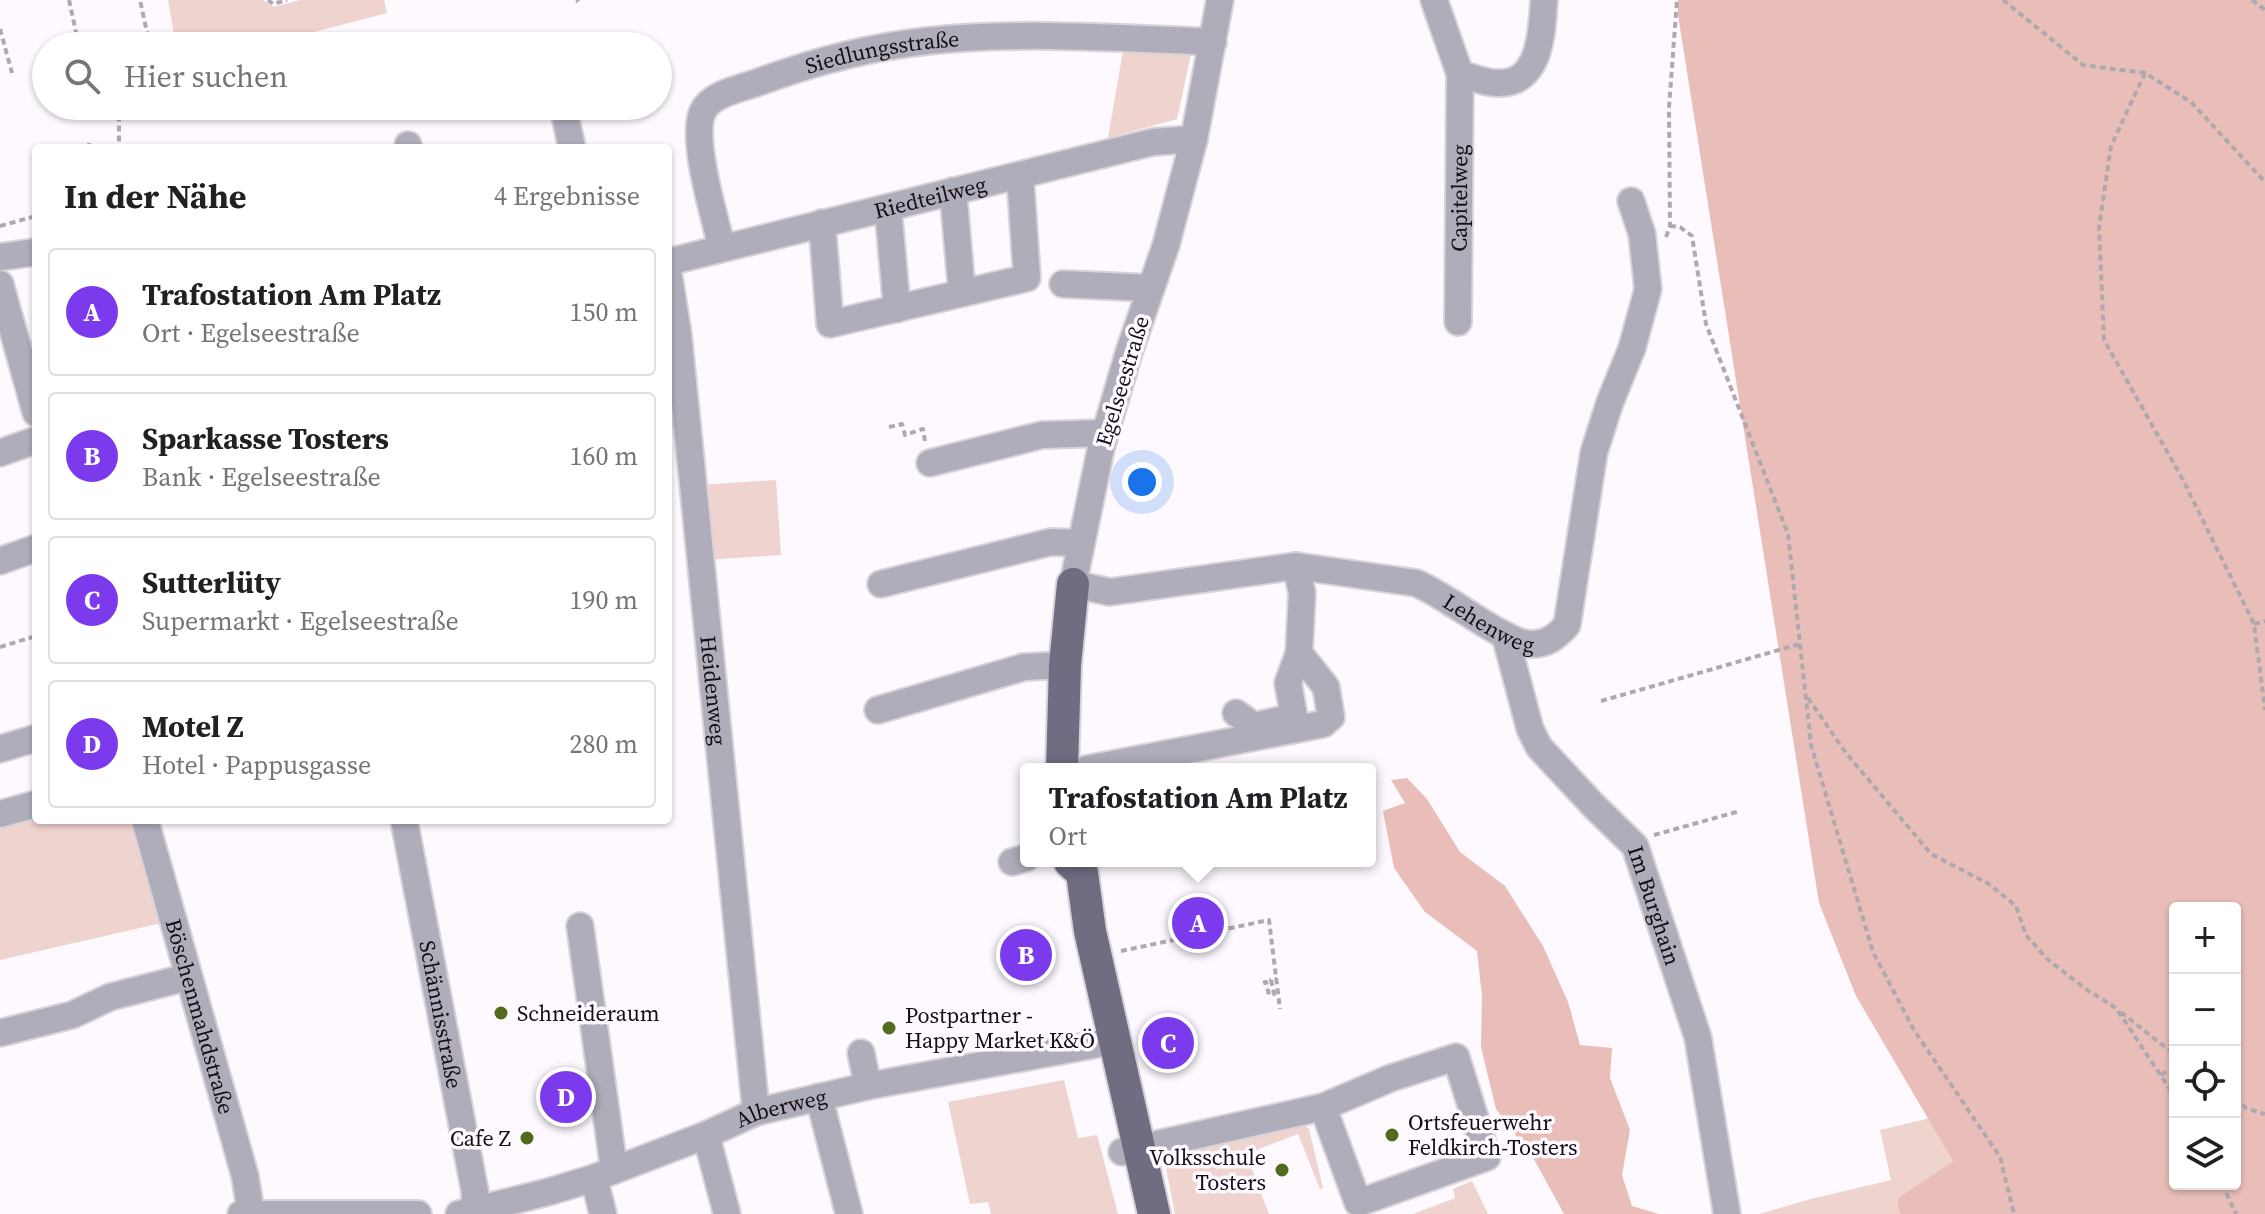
<!DOCTYPE html>
<html lang="de">
<head>
<meta charset="utf-8">
<style>
	body { margin:0; font-family:"Source Serif 4",serif; background:#f6f6f6; color:#202124 }
	.controls { position:absolute; right:24px; bottom:24px; display:grid; overflow:hidden; border-radius:8px; box-shadow:0 2px 6px #0004 }
	.controls button { width:72px; height:72px; display:grid; place-items:center; padding:0; border:0; border-bottom:2px solid #e0e0e0; background:#fff; color:#202124; font:40px sans-serif }
	.you { position:absolute; left:1142px; top:482px; width:28px; height:28px; margin:-20px; border:6px solid #fff; border-radius:50%; background:#1a73e8; box-shadow:0 0 0 12px #1a73e833 }
	.badge { display:grid; place-items:center; width:52px; height:52px; border-radius:50%; background:#7c3aed; color:#fff; font-size:26px; font-weight:700 }
	.pin { position:absolute; translate:-50% -50%; border:4px solid #fff; box-shadow:0 2px 8px #0006 }
	.popup { position:absolute; left:1020px; top:763px; width:356px; height:104px; box-sizing:border-box; display:grid; place-content:center; border-radius:8px; background:#fff; filter:drop-shadow(0 2px 6px #0005); font-size:26px; white-space:nowrap; color:#757577 }
	.popup b { font-size:30px; color:#202124 }
	.popup::after { content:''; position:absolute; left:50%; top:100%; margin-left:-16px; border:16px solid transparent; border-top-color:#fff }
	.list { margin:0; padding:0; list-style:none }
	h2 { display:flex; justify-content:space-between; align-items:center; height:104px; margin:0; padding:0 32px; font-size:34px }
	h2 small { font-size:26px; font-weight:400; color:#757577 }
	.list li { display:grid; grid-template-columns:52px 1fr auto; gap:24px; align-items:center; box-sizing:border-box; height:128px; margin:0 16px 16px; padding:0 16px; border:2px solid #e0e0e0; border-radius:8px }
	.list b { display:block; font-size:30px; white-space:nowrap }
	.list p { margin:0; font-size:26px; white-space:nowrap; color:#757577 }
	.list em { font-size:26px; font-style:normal; color:#757577 }
	.icon { flex:none; width:44px; height:44px; fill:none; stroke:currentColor; stroke-width:2; stroke-linecap:round; stroke-linejoin:round }
	.map { position:relative; flex:none; width:2265px; height:1214px; overflow:hidden }
	.search { position:absolute; background:#fff; box-shadow:0 2px 6px #0004; left:32px; top:32px; width:640px; height:88px; display:flex; align-items:center; gap:20px; box-sizing:border-box; padding:0 28px; border-radius:44px; color:#757577; font-size:30px }
	.panel { position:absolute; background:#fff; box-shadow:0 2px 6px #0004; left:32px; top:144px; width:640px; height:680px; border-radius:8px }
	.map>svg:first-child { display:block }
	.green { fill:#efd3ce }
	.forest { fill:#e9beb8; fill-rule:evenodd }
	.lines { fill:none; stroke-linecap:round; stroke-linejoin:round }
	.minor-casing { stroke:#d9d3d9; stroke-width:30 }
	.major-casing { stroke:#d9d3d9; stroke-width:36 }
	.path { stroke:#afa9af; stroke-width:4; stroke-dasharray:6 4; stroke-linecap:butt }
	.minor { stroke:#afadba; stroke-width:26 }
	.major { stroke:#706d83; stroke-width:32 }
	.poi-dot { fill:#526b1d; stroke:#fef9fe; stroke-width:3 }
	.labels { text-anchor:middle; stroke-width:7; stroke-linejoin:round; paint-order:stroke }
	.street-label { font-size:22px; fill:#150e16; stroke:#fef9fe }
	.poi-label { font-size:22px; fill:#150e16; stroke:#fef9fe; text-anchor:start }
</style>
</head>
<body>
<div class="map">
<svg width="2265" height="1214" viewBox="0 0 2265 1214">
	<rect width="100%" height="100%" fill="#fef9fe"/>
	<path class="green" d="M168 0H263L274 7 300 0H384L387 13 260 46H176Z
		M1124 45 1192 49 1177 119 1108 138Z
		M776 480 781 555 704 560 699 485Z
		M36 809V820H136L166 922 0 960V821Z
		M1064 1080 1078 1138 1097 1135 1118 1214H991L988 1202 970 1204 948 1102Z
		M1943 1115 1953 1161 1898 1199 1900 1214H1759L1811 1199 1891 1180 1880 1130Z
		M1296 1119 1309 1129 1323 1188 1320 1189 1298 1134 1246 1154 1269 1214H1175L1164 1158Z
		M1472 1181 1488 1214H1413L1455 1198 1453 1189Z"/>
	<path class="forest" d="M1678 0H2265V1214H1900L1897 1199 1953 1161 1856 996 1819 903 1678 15ZM2175 908H2235V1184H2175Z
		M1407 778 1427 799 1460 852 1505 886 1543 946 1568 1002 1580 1045 1612 1048 1610 1078 1630 1130 1622 1175 1632 1206 1659 1214H1564L1535 1161 1496 1109 1481 1047 1482 996 1477 951 1425 912 1394 868 1383 811 1405 803 1391 780Z"/>
	<g class="lines">
		<g class="minor-casing">
			<g id="minor">
				<path id="s1" d="M1220 0 1194 139 1166 245 1129 352 1101 448 1073 584 1110 592 1296 566 1416 583C1446 595 1505 643 1530 644 1547 645 1557 636 1567 625L1594 452 1610 402 1632 348 1648 289 1642 234 1631 201"/>
				<path d="M1434 0 1460 74C1471 77 1485 83 1497 83 1541 85 1542 31 1544 0"/>
				<path d="M563 106 572 148"/>
				<path d="M408 145 409 148"/>
				<path d="M953 191 962 293"/>
				<path d="M888 208 897 309"/>
				<path d="M822 223 830 324 1027 278 1020 175"/>
				<path id="s2" d="M722 248C715 218 690 138 703 111 711 94 739 89 756 83 810 63 869 47 927 41 1021 31 1118 38 1213 42"/>
				<path d="M0 257 36 252"/>
				<path id="s3" d="M668 262 1153 142 1194 139"/>
				<path id="s4" d="M668 271 678 334 756 1112"/>
				<path d="M0 284 36 413"/>
				<path d="M1063 284 1151 288"/>
				<path id="s5" d="M1458 322 1460 74"/>
				<path d="M0 453 36 440"/>
				<path d="M930 463 1042 435 1105 433"/>
				<path d="M0 561 36 548"/>
				<path d="M881 584 1051 542 1080 543"/>
				<path id="s6" d="M1505 635 1530 729 1539 747 1593 805 1635 846 1698 1038 1727 1214"/>
				<path d="M878 710 1024 667 1065 665"/>
				<path d="M1236 713 1254 726 1294 717 1288 683 1299 653 1302 593 1296 566"/>
				<path d="M0 749 36 738"/>
				<path d="M1087 769 1323 724 1331 717 1326 687 1299 653"/>
				<path d="M0 814 36 804"/>
				<path id="s7" d="M145 820 245 1176 251 1213"/>
				<path id="s8" d="M404 820 475 1192 474 1214"/>
				<path d="M1012 862 1026 858"/>
				<path d="M580 926 614 1169"/>
				<path d="M0 1033 72 1015 110 997 188 977"/>
				<path d="M861 1053 868 1086"/>
				<path d="M819 1097 849 1214"/>
				<path d="M706 1135 727 1214"/>
				<path d="M1122 1152 1323 1107 1391 1078 1456 1057 1487 1157 1358 1203 1323 1107"/>
				<path d="M594 1178 603 1214"/>
				<path d="M241 1214H418"/>
				<path id="s9" d="M459 1214 548 1192 594 1178 706 1135 756 1112 868 1086 1114 1041"/>
			</g>
		</g>
		<g class="major-casing">
			<path id="major" d="M1062 769 1065 665 1073 584
				M1070 862 1082 873 1090 931 1154 1214"/>
		</g>
		<path class="path" d="M69 0 79 46
			M268 0 273 4 287 0
			M577 0 578 2
			M2003 0 2083 65 2145 73 2191 102 2265 182
			M2252 0 2265 10
			M0 29 12 73
			M119 46 148 37 140 0
			M2145 73 2111 146 2099 227 2104 340 2182 478 2254 624 2265 710
			M115 106 119 121V148
			M78 148 86 144 97 148
			M0 226 36 216
			M1670 226 1680 227 1692 236 1706 324 1788 534 1811 745 1873 952 1914 1030 2000 1157 2014 1214
			M1666 237 1670 226 1669 107 1677 0
			M889 427 902 424 905 435 923 429 925 441
			M2254 624 2265 621
			M0 647 36 636
			M1808 698 1846 753 1931 854 1989 884 2016 906 2026 935 2046 958 2087 990 2116 1008 2175 1097
			M1601 701 1800 644
			M1654 835 1740 811
			M1121 951 1269 920 1280 1009
			M1263 983 1266 982 1269 995 1274 994 1271 980 1277 979
			M2121 1012 2175 1055
			M2161 1075 2175 1066
			M2235 1098 2246 1108 2265 1114
			M2222 1184 2236 1214"/>
		<use href="#minor" class="minor"/>
		<use href="#major" class="major"/>
	</g>
	<g class="poi-dot">
		<circle cx="501" cy="1013" r="8"/>
		<circle cx="889" cy="1028" r="8"/>
		<circle cx="1392" cy="1135" r="8"/>
		<circle cx="527" cy="1138" r="8"/>
		<circle cx="1282" cy="1170" r="8"/>
	</g>
	<g class="labels">
		<g class="street-label">
			<text dy="8" stroke="none"><textPath href="#s2" startOffset="332">Siedlungsstraße</textPath></text>
			<text dy="8" stroke="none"><textPath href="#s3" startOffset="270">Riedteilweg</textPath></text>
			<text dy="8" stroke="none"><textPath href="#s5" startOffset="124">Capitelweg</textPath></text>
			<text transform="translate(1122 381) rotate(-73)" y="8">Egelseestraße</text>
			<text dy="8" stroke="none"><textPath href="#s1" startOffset="1034">Lehenweg</textPath></text>
			<text dy="8" stroke="none"><textPath href="#s4" startOffset="422">Heidenweg</textPath></text>
			<text dy="8" stroke="none"><textPath href="#s6" startOffset="318">Im Burghain</textPath></text>
			<text dy="8" stroke="none"><textPath href="#s8" startOffset="198">Schännisstraße</textPath></text>
			<text dy="8" stroke="none"><textPath href="#s7" startOffset="204">Böschenmahdstraße</textPath></text>
			<text dy="8" stroke="none"><textPath href="#s9" startOffset="340">Alberweg</textPath></text>
		</g>
		<g class="poi-label">
			<text x="517" y="1021">Schneideraum</text>
			<text x="905" y="1023">Postpartner -<tspan x="905" dy="25">Happy Market K&amp;Ö</tspan></text>
			<text x="1408" y="1130">Ortsfeuerwehr<tspan x="1408" dy="25">Feldkirch-Tosters</tspan></text>
			<text x="511" y="1146" text-anchor="end">Cafe Z</text>
			<text x="1266" y="1165" text-anchor="end">Volksschule<tspan x="1266" dy="25">Tosters</tspan></text>
		</g>
	</g>
</svg>
<div class="controls">
<button>+</button>
<button>−</button>
<button><svg class="icon" aria-label="locate" viewBox="0 0 24 24"><circle cx="12" cy="12" r="6"/><path d="M12 2v4M12 18v4M2 12h4M18 12h4"/></svg></button>
<button><svg class="icon" aria-label="layers" viewBox="0 0 24 24"><path d="M12 4l9 5-9 5-9-5zM3 14l9 5 9-5"/></svg></button>
</div>
<div class="you"></div>
<div class="pin badge" style="left:1198px;top:923px">A</div>
<div class="popup"><b>Trafostation Am Platz</b>Ort</div>
<div class="pin badge" style="left:1026px;top:955px">B</div>
<div class="pin badge" style="left:1168px;top:1043px">C</div>
<div class="pin badge" style="left:566px;top:1097px">D</div>
<div class="search"><svg class="icon" aria-label="search" viewBox="0 0 24 24"><circle cx="10" cy="10" r="6"/><path d="M15 15l6 6"/></svg>Hier suchen</div>
<section class="panel">
<h2>In der Nähe<small>4 Ergebnisse</small></h2>
<ul class="list">
<li><span class="badge">A</span><div><b>Trafostation Am Platz</b><p>Ort · Egelseestraße</p></div><em>150 m</em></li>
<li><span class="badge">B</span><div><b>Sparkasse Tosters</b><p>Bank · Egelseestraße</p></div><em>160 m</em></li>
<li><span class="badge">C</span><div><b>Sutterlüty</b><p>Supermarkt · Egelseestraße</p></div><em>190 m</em></li>
<li><span class="badge">D</span><div><b>Motel Z</b><p>Hotel · Pappusgasse</p></div><em>280 m</em></li>
</ul>
</section>
</div>
</body>
</html>
